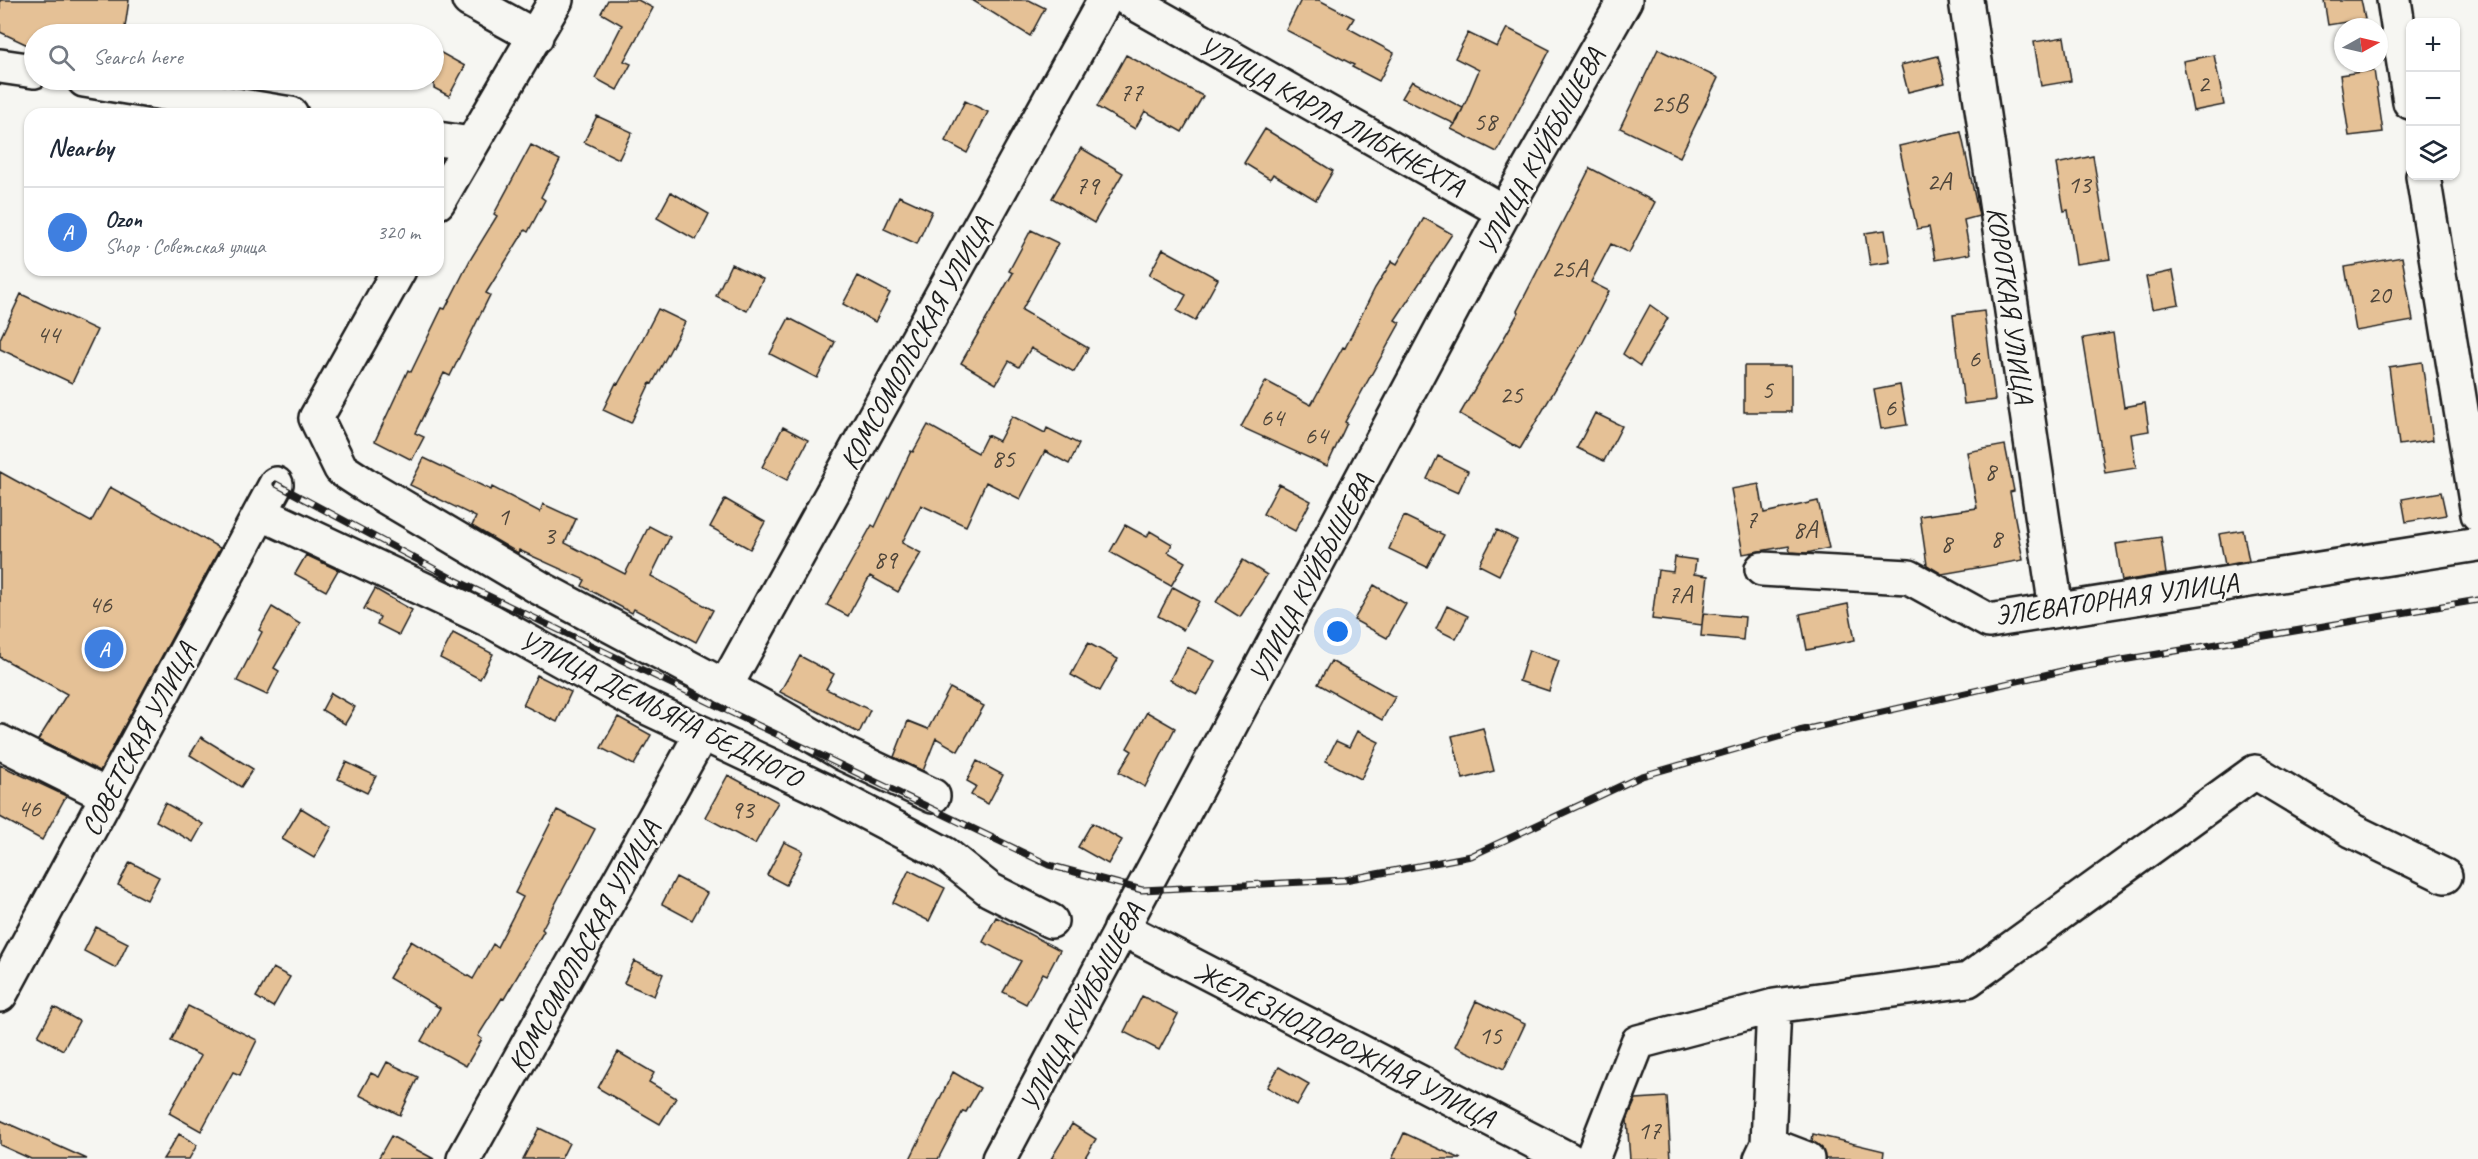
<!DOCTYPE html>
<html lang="en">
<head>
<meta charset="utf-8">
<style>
	body { margin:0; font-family:Caveat,sans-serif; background:#f6f6f7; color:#1f2937 }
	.controls { position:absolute; right:18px; top:18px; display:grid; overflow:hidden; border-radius:12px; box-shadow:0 2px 4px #0004 }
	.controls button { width:54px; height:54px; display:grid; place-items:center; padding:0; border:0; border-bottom:2px solid #e0e1e3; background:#fff; color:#1f2937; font:30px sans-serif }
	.compass { position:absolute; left:2334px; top:18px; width:54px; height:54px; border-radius:50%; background:#fff; box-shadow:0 2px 4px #0004; rotate:82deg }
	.you { position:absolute; left:1338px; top:632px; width:21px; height:21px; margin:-15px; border:4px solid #fff; border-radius:50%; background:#1a73e8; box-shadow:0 0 0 9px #1a73e833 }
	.badge { display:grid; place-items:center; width:39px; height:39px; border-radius:50%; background:#1a73e8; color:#fff; font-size:20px; font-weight:700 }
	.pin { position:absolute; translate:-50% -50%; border:3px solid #fff; box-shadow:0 2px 6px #0006 }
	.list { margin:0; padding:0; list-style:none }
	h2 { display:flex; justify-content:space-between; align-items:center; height:78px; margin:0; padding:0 24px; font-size:26px }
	h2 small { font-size:20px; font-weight:400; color:#747a83 }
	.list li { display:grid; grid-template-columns:39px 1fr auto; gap:18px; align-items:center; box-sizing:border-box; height:90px; padding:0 24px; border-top:2px solid #e0e1e3 }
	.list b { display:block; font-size:22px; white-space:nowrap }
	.list p { margin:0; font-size:20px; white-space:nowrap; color:#747a83 }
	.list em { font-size:20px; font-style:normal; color:#747a83 }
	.icon { flex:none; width:33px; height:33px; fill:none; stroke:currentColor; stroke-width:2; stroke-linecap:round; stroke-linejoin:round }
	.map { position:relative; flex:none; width:2478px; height:1159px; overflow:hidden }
	.search { position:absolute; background:#fff; box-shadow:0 2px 4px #0004; left:24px; top:24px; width:420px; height:66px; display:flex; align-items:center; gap:15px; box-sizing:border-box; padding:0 21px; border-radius:33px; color:#747a83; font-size:22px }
	.panel { position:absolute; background:#fff; box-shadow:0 2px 4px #0004; left:24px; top:108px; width:420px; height:168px; border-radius:18px }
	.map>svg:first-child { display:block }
	.building { fill:#e5c196; stroke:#1c1c1c; stroke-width:1.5 }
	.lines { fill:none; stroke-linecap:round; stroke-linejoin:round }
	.minor-casing { stroke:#1c1c1c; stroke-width:38 }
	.major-casing { stroke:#1c1c1c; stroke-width:38 }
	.minor { stroke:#f6f6f2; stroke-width:33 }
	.major { stroke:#f6f6f2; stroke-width:33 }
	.rail-casing { stroke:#1c1c1c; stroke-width:7 }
	.rail { stroke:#f6f6f2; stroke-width:4.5; stroke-dasharray:14; stroke-linecap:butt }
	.labels { text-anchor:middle; stroke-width:5; stroke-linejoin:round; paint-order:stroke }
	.number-label { font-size:26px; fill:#4e453a }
	.street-label { font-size:28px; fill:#1c1c1c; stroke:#f6f6f2 }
</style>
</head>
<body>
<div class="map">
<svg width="2478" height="1159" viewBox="0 0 2478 1159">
	<rect width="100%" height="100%" fill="#f6f6f2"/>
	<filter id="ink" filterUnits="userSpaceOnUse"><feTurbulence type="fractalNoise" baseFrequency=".0167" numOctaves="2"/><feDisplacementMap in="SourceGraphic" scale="12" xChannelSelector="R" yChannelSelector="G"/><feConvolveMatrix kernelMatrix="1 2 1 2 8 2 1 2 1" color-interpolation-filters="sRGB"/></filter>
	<g filter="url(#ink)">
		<path class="building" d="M0 0H129L124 34H34V48L0 32Z
			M608 0H638L653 8 624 61 631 64 617 90 595 78 622 25 601 13Z
			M972 0H1029L1045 8 1030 36Z
			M1301 0H1319L1354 18 1348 28 1394 53 1379 81 1352 67 1354 65 1286 30Z
			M2324 0H2361L2365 19 2328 25Z
			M1507 28 1550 50 1497 152 1451 129 1455 124 1402 98 1412 81 1463 108 1455 124 1458 120 1479 70 1455 58 1468 33 1497 47Z
			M2064 37 2071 81 2041 86 2034 42Z
			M434 49 465 66 449 96 434 88Z
			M1658 49 1718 78 1680 157 1620 128Z
			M1126 55 1203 96 1182 132 1145 111 1135 129 1097 107Z
			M2214 55 2224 105 2193 111 2183 61Z
			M1938 56 1945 83 1908 92 1901 65Z
			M2374 70 2383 132 2349 136 2340 75Z
			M965 101 988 112 967 153 945 141Z
			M597 116 632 132 619 159 584 142Z
			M1265 129 1333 171 1316 200 1273 174 1270 179 1244 163Z
			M1961 132 1979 216 1964 220 1970 254 1935 260 1929 227 1917 229 1899 146Z
			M531 145 560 160 541 197 545 200 528 232 525 230 486 293 490 295 450 376 444 373 415 433 424 437 412 460 375 441 408 370 411 372 442 308 445 309 470 260 497 216 494 214Z
			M1081 148 1123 173 1094 223 1052 198Z
			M2093 156 2110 259 2076 264 2068 210 2064 211 2056 164Z
			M1590 168 1655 202 1629 253 1611 244 1591 282 1609 291 1582 344 1520 449 1460 414 1519 312 1517 311Z
			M671 192 709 214 696 240 657 218Z
			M899 196 932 211 917 244 884 229Z
			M1424 218 1452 234 1395 320 1400 323 1345 422 1347 423 1327 466 1241 427 1266 381 1311 405 1343 347 1345 348 1375 288 1392 261 1397 264Z
			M1031 230 1058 243 1022 310 1088 348 1074 372 1031 348 1019 367 1009 361 996 384 961 363 1013 273 1009 271Z
			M1885 230 1890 262 1870 265 1865 233Z
			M1163 249 1218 279 1195 321 1177 311 1186 295 1149 275Z
			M2402 257 2413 321 2356 331 2345 267Z
			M731 264 763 279 747 311 716 296Z
			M2173 271 2179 304 2152 309 2146 277Z
			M858 276 890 293 875 322 843 304Z
			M21 294 97 330 72 383 0 349V339Z
			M1650 305 1668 318 1640 366 1623 354Z
			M658 309 685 322 652 384 650 383 631 423 603 410 616 383 618 384 637 350Z
			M1984 311 1995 400 1964 404 1953 315Z
			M789 318 835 342 817 378 770 354Z
			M2113 333 2124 407 2145 403 2149 431 2131 434 2136 468 2105 473 2083 338Z
			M2422 362 2433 440 2399 445 2389 367Z
			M1744 366H1791V412H1744Z
			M1900 385 1907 425 1881 429 1874 390Z
			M1595 413 1622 426 1604 461 1577 448Z
			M1012 416 1045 433 1047 428 1079 444 1069 464 1045 451 1020 499 986 482 966 526 921 505 902 543 921 553 898 592 870 576 848 616 827 605 872 525 875 527 911 451 913 452 928 425 978 453 987 435 999 441Z
			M783 427 808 440 787 480 762 467Z
			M2005 445 2014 491 2010 492 2023 560 1942 574 1927 565 1920 516 1977 508 1967 452Z
			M1438 456 1468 471 1458 493 1427 479Z
			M424 458 491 490 492 487 540 512 543 504 576 519 565 543 625 574 649 526 670 537 651 576 713 610 696 642 634 609 632 613 582 586 585 580 519 550 518 553 472 526 476 517 410 485Z
			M0 472 91 522 110 487 220 548 100 771 38 740 67 694 0 657Z
			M1279 484 1311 501 1295 531 1263 514Z
			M1759 484 1764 513 1818 501 1829 548 1807 553 1790 552 1789 546 1743 554 1731 489Z
			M2441 492 2446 515 2406 522 2402 499Z
			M725 499 765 522 750 549 710 527Z
			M1404 516 1444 535 1427 567 1389 549Z
			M1125 525 1147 537 1150 531 1172 544 1168 552 1185 562 1171 586 1110 552Z
			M1497 530 1517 540 1499 575 1479 565Z
			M2243 530 2249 561 2225 565 2219 534Z
			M2161 537 2166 574 2122 581 2116 544Z
			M306 555 338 570 326 591 295 574Z
			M1675 557 1696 560 1694 574 1708 576 1702 625 1652 619 1658 570 1673 572Z
			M1243 560 1267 575 1240 617 1216 602Z
			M1374 585 1406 604 1387 638 1354 620Z
			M1173 587 1199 601 1183 630 1158 616Z
			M375 589 412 610 399 635 377 624 380 617 364 609Z
			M1848 604 1855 640 1807 650 1800 614Z
			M1447 606 1468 616 1456 639 1436 629Z
			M272 607 300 624 274 668 279 671 267 695 237 681 262 632 259 630Z
			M1703 613 1745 617 1743 640 1701 636Z
			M453 633 493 654 480 679 440 658Z
			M1088 643 1118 659 1100 691 1071 675Z
			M1187 647 1215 661 1197 694 1170 680Z
			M1529 650 1559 661 1549 691 1519 681Z
			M800 656 834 674 826 689 870 710 859 733 780 692Z
			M1331 661 1395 697 1382 720 1318 684Z
			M537 675 571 692 557 722 523 705Z
			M950 688 984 706 958 751 936 738 923 771 894 757 908 721 928 729Z
			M331 693 355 707 345 724 322 710Z
			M1147 712 1175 728 1145 787 1119 772 1132 751 1127 748Z
			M618 717 651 735 634 765 601 748Z
			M1483 728 1494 771 1463 779 1452 736Z
			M1357 731 1379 742 1361 779 1326 761 1336 741 1349 747Z
			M201 737 253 769 241 787 190 755Z
			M977 761 1003 775 988 804 971 795 976 786 967 781Z
			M346 762 376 776 367 793 338 779Z
			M0 765 66 796 42 840 0 817Z
			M728 775 778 802 755 844 705 817Z
			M165 803 203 824 193 842 156 821Z
			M301 808 332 827 314 858 282 839Z
			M557 810 595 829 542 929 544 931 504 999 502 998 478 1036 482 1039 466 1066 421 1041 440 1008 389 978 411 941 473 979 493 944 497 947 523 897 515 893Z
			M1092 823 1122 840 1108 864 1078 847Z
			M784 842 803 851 786 885 767 875Z
			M130 862 159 877 147 900 118 885Z
			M909 870 945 888 929 921 893 903Z
			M676 877 707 893 692 920 662 904Z
			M996 917 1060 950 1047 975 1043 973 1026 1004 1003 992 1021 961 983 942Z
			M96 927 128 943 116 968 84 951Z
			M634 961 663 974 654 996 624 983Z
			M273 968 290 977 273 1007 256 997Z
			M1142 996 1178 1014 1159 1050 1124 1032Z
			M1476 1001 1525 1024 1504 1069 1455 1046Z
			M188 1006 257 1040 240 1075 233 1072 201 1131 169 1113 201 1056 171 1041Z
			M54 1007 79 1021 63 1050 38 1036Z
			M618 1052 654 1073 649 1082 676 1098 660 1124 598 1088Z
			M387 1062 418 1077 400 1115 359 1095 371 1073 379 1077Z
			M1279 1067 1309 1084 1297 1105 1267 1087Z
			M953 1072 980 1088 966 1112 963 1111 938 1159H910Z
			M1667 1097 1671 1159H1630L1627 1120 1636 1099Z
			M0 1120 87 1159H31L0 1145Z
			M1072 1124 1096 1139 1084 1159H1051Z
			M539 1128 569 1143 561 1159H523Z
			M1404 1133 1461 1159H1392Z
			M179 1134 197 1145 189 1159H163Z
			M1813 1134 1884 1151 1883 1159H1825L1822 1148 1812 1141Z
			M391 1136 434 1159H378Z"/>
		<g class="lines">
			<g class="minor-casing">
				<path id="minor" d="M469 0 536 37
					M1129 0 1504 212
					M1966 0 2056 609
					M2394 0 2410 102
					M0 66 34 71
					M84 80 291 114
					M438 139 471 144
					M2423 176 2478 514
					M438 202 556 0
					M399 270 316 418 341 469 364 484 540 588 778 715 842 753 933 796
					M261 513 491 621 642 705 827 792 945 854 990 890 1051 921
					M1762 569 1909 577 1989 621 2478 544
					M725 687 1105 0
					M0 742 108 796
					M1121 928 1568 1159
					M0 995 276 484
					M1774 1006 1968 980 2255 772 2353 831 2445 876
					M1768 1144 1807 1159
					M464 1159 702 733
					M1592 1159 1638 1042 1774 1006 1768 1144 1761 1159"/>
			</g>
			<g class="major-casing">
				<path id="major" d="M999 1159 1504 212 1625 0"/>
			</g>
			<use href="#minor" class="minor"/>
			<use href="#major" class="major"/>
			<g class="rail-casing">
				<path id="rail" d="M276 484 455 580 1049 865 1142 890 1345 880 1471 856 1642 776 1799 731 2075 668 2478 600"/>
			</g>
			<use href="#rail" class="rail"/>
		</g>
	</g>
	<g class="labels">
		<g class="number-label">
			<text x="2203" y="92">2</text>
			<text x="1131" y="101">77</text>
			<text x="1669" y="112">25В</text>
			<text x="1485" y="130">58</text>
			<text x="1939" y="190">2А</text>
			<text x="2079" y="193">13</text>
			<text x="1087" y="194">79</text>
			<text x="1569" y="277">25А</text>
			<text x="2379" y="303">20</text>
			<text x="48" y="343">44</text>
			<text x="1974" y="367">6</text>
			<text x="1767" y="398">5</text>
			<text x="1511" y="403">25</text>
			<text x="1890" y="416">6</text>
			<text x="1272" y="426">64</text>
			<text x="1316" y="444">64</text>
			<text x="1003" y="467">85</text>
			<text x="1990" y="480">8</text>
			<text x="503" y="525">1</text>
			<text x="1751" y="528">7</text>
			<text x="1805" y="538">8А</text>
			<text x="549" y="544">3</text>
			<text x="1996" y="547">8</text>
			<text x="1946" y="552">8</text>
			<text x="885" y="568">89</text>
			<text x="1680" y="603">7А</text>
			<text x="100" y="613">46</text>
			<text x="29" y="817">46</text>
			<text x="742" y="818">93</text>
			<text x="1490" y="1044">15</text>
			<text x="1649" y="1139">17</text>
		</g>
		<g class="street-label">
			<text transform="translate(1332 115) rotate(29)" y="10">УЛИЦА КАРЛА ЛИБКНЕХТА</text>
			<text transform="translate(1540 151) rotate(-61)" y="10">УЛИЦА КУЙБЫШЕВА</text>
			<text transform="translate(2011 305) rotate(82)" y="10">КОРОТКАЯ УЛИЦА</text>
			<text transform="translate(915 343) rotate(-61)" y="10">КОМСОМОЛЬСКАЯ УЛИЦА</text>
			<text transform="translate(1310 578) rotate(-62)" y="10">УЛИЦА КУЙБЫШЕВА</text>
			<text transform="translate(2116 598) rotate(-8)" y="10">ЭЛЕВАТОРНАЯ УЛИЦА</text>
			<text transform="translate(661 708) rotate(27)" y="10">УЛИЦА ДЕМЬЯНА БЕДНОГО</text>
			<text transform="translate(138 739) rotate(-62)" y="10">СОВЕТСКАЯ УЛИЦА</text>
			<text transform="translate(583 946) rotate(-61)" y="10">КОМСОМОЛЬСКАЯ УЛИЦА</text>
			<text transform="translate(1081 1007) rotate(-62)" y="10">УЛИЦА КУЙБЫШЕВА</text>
			<text transform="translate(1345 1044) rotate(27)" y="10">ЖЕЛЕЗНОДОРОЖНАЯ УЛИЦА</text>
		</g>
	</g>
</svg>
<div class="controls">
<button>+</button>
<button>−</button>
<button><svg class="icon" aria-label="layers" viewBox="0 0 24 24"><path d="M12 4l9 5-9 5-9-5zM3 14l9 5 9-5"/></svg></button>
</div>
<svg class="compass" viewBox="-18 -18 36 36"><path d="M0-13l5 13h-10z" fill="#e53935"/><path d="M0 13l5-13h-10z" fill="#747a83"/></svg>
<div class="you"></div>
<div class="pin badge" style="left:104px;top:649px;background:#3f7fe0">A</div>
<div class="search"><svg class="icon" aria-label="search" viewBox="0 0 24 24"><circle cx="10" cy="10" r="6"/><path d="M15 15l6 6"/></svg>Search here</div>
<section class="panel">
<h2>Nearby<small></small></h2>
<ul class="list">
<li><span class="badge" style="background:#3f7fe0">A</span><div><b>Ozon</b><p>Shop · Советская улица</p></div><em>320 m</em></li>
</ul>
</section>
</div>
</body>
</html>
